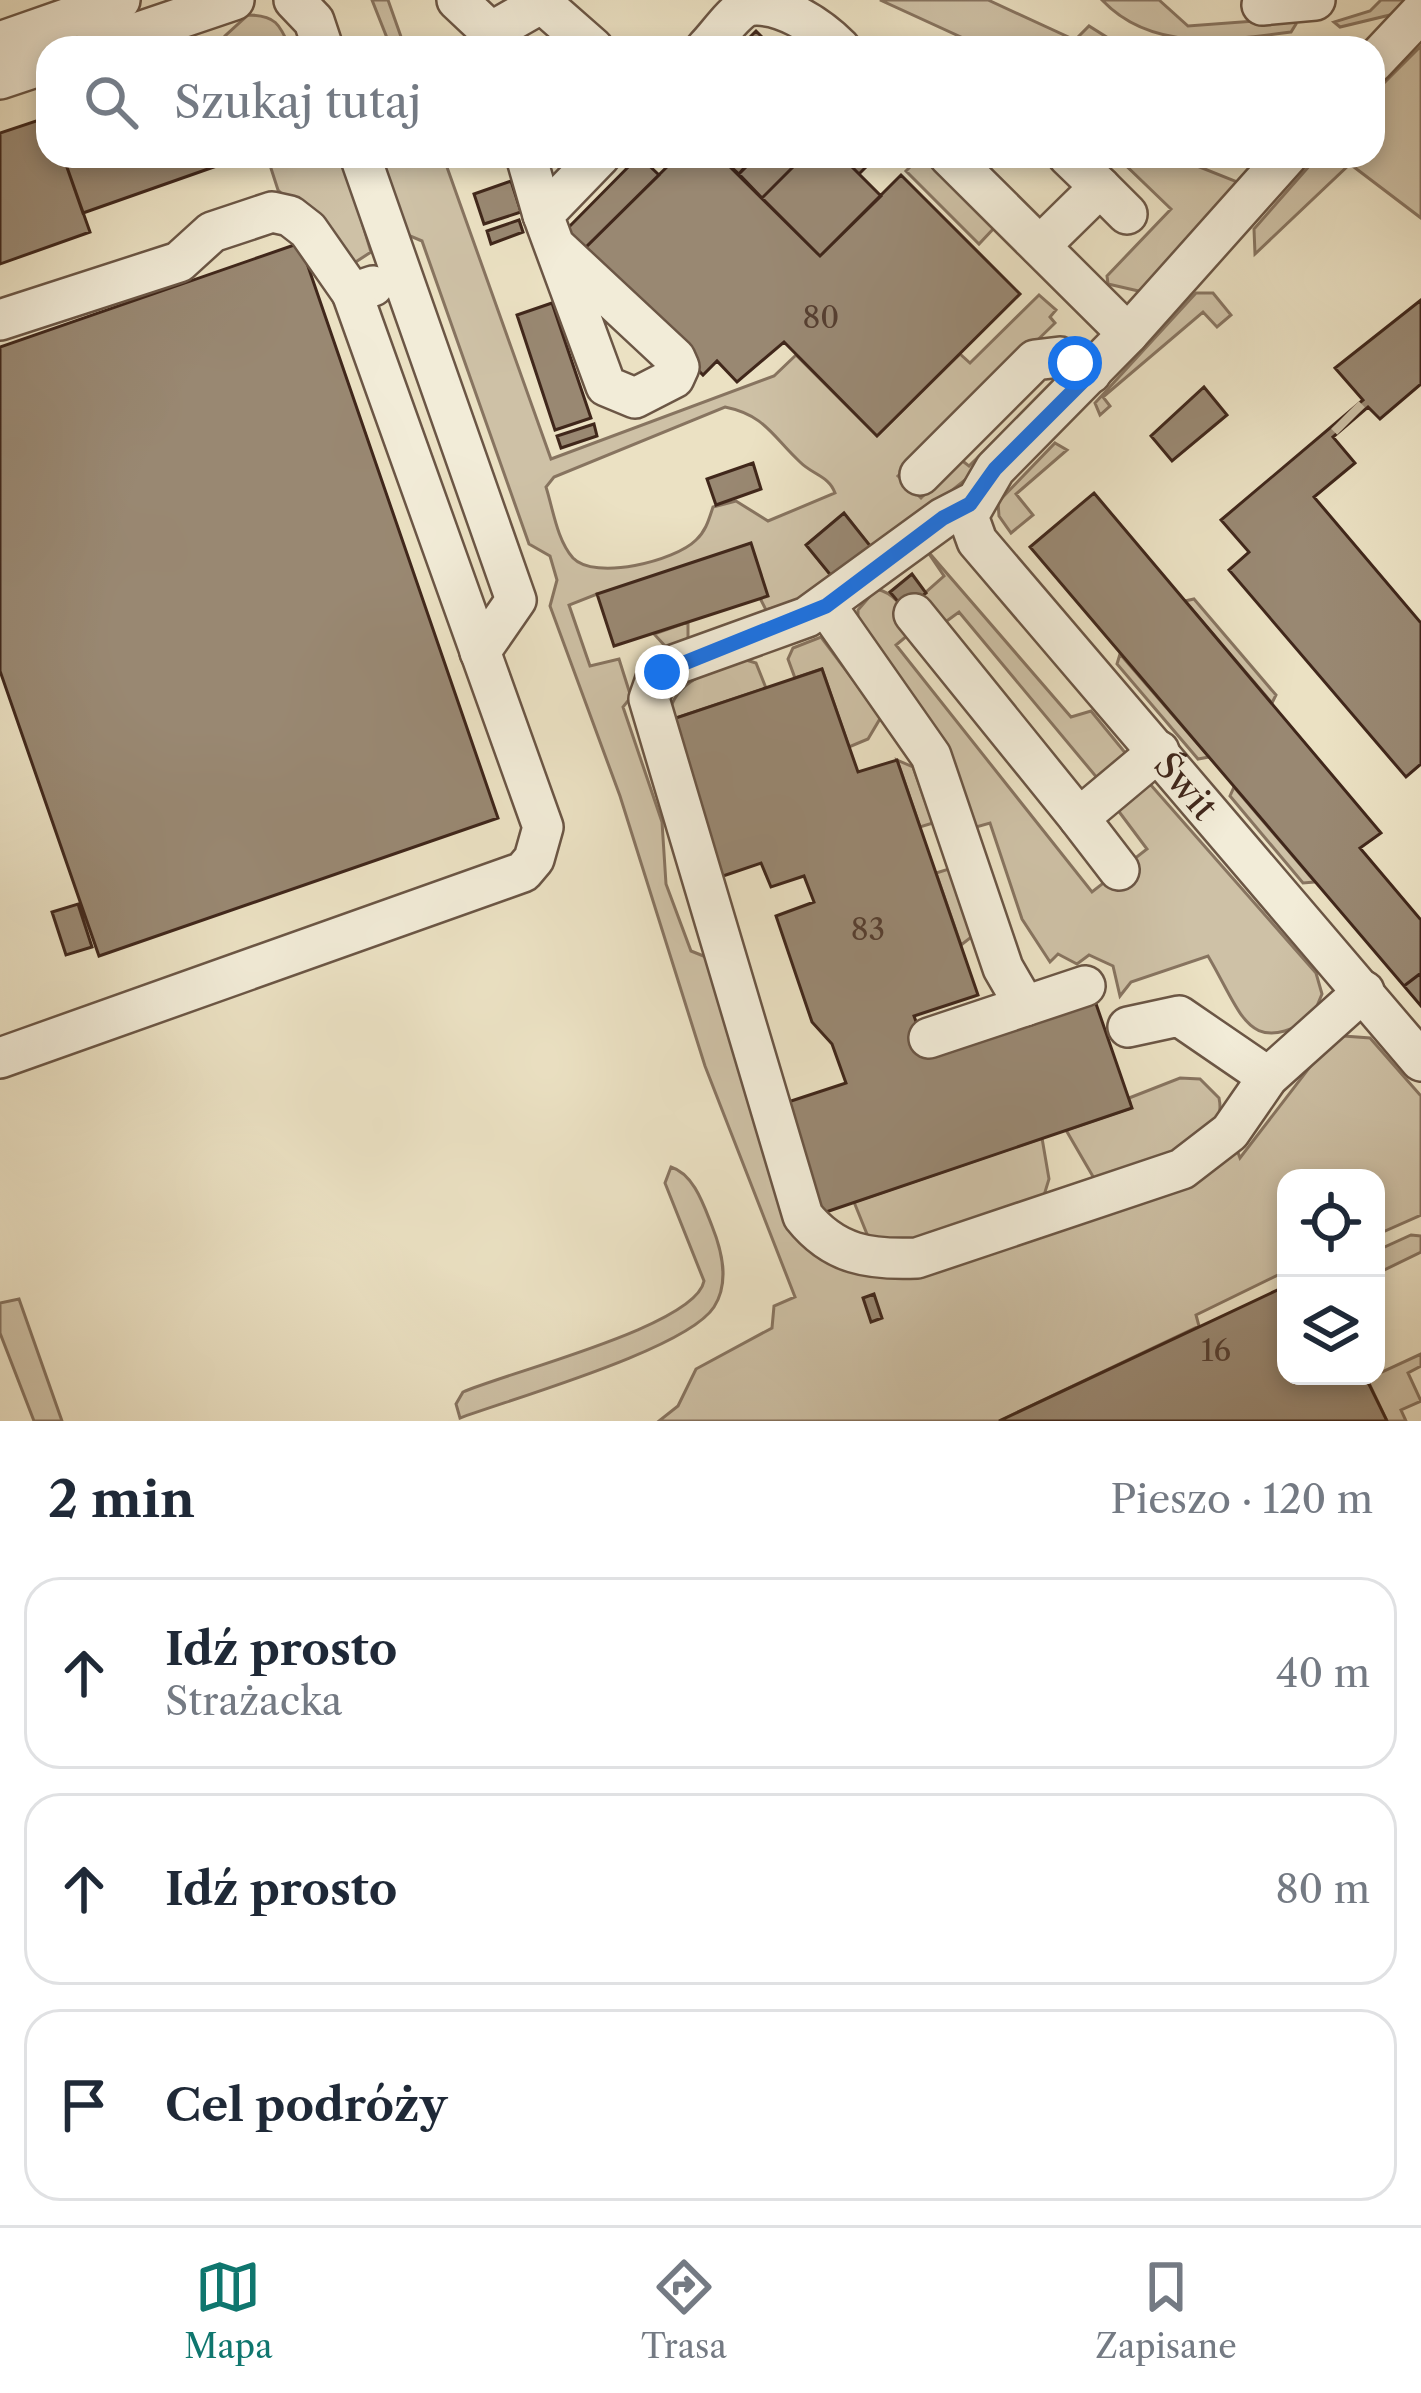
<!DOCTYPE html>
<html lang="pl">
<head>
<meta charset="utf-8">
<style>
	body { margin:0; font-family:"Libre Caslon Text",serif; background:#f6f6f7; color:#1f2937 }
	.controls { position:absolute; right:36px; bottom:36px; display:grid; overflow:hidden; border-radius:24px; box-shadow:0 6px 18px #0003 }
	.controls button { width:108px; height:108px; display:grid; place-items:center; padding:0; border:0; border-bottom:3px solid #e0e1e3; background:#fff; color:#1f2937; font:60px sans-serif }
	.stop { position:absolute; width:36px; height:36px; margin:-27px; border:9px solid #1a73e8; border-radius:50%; background:#fff }
	.stop.end { background:#1a73e8; border-color:#fff; box-shadow:0 3px 12px #0008 }
	.list { margin:0; padding:0; list-style:none }
	h2 { display:flex; justify-content:space-between; align-items:center; height:156px; margin:0; padding:0 48px; font-size:51px }
	h2 small { font-size:39px; font-weight:400; color:#747a83 }
	.list li { display:grid; grid-template-columns:78px 1fr auto; gap:36px; align-items:center; box-sizing:border-box; height:192px; margin:0 24px 24px; padding:0 24px; border:3px solid #e0e1e3; border-radius:36px }
	.list b { display:block; font-size:45px; white-space:nowrap }
	.list p { margin:0; font-size:39px; white-space:nowrap; color:#747a83 }
	.list em { font-size:39px; font-style:normal; color:#747a83 }
	.icon { flex:none; width:66px; height:66px; fill:none; stroke:currentColor; stroke-width:2; stroke-linecap:round; stroke-linejoin:round }
	.map { position:relative; flex:none; width:1421px; height:1421px; overflow:hidden }
	.search { position:absolute; background:#fff; box-shadow:0 6px 18px #0003; left:36px; right:36px; top:36px; height:132px; display:flex; align-items:center; gap:30px; box-sizing:border-box; padding:0 42px; border-radius:36px; color:#747a83; font-size:45px }
	.sheet { height:804px; background:#fff }
	nav { display:flex; justify-content:space-around; align-items:center; box-sizing:border-box; height:168px; border-top:3px solid #e0e1e3; background:#fff; font-size:33px; color:#747a83 }
	nav a { display:grid; justify-items:center; gap:6px }
	nav .on { color:#0f766e }
	.map>svg:first-child { display:block }
	.green { fill:#cec1a6; stroke:#877460; stroke-width:3; fill-rule:evenodd }
	.building { fill:#998872; stroke:#40271b; stroke-width:3 }
	.lines { fill:none; stroke-linecap:round; stroke-linejoin:round }
	.minor-tunnel { stroke:#c9bca1; stroke-width:39; stroke-dasharray:39 20; stroke-linecap:butt }
	.minor-casing { stroke:#6b5645; stroke-width:44 }
	.minor { stroke:#f2ecd8; stroke-width:39 }
	.route { stroke:#1a73e8; stroke-width:15 }
	.labels { text-anchor:middle; stroke-width:9; stroke-linejoin:round; paint-order:stroke }
	.number-label { font-size:30px; fill:#563f31 }
	.street-label { font-size:36px; fill:#40271b; stroke:#f2ecd8 }
</style>
</head>
<body>
<div class="map">
<svg width="1421" height="1421" viewBox="0 0 1421 1421">
	<rect width="100%" height="100%" fill="#ebe1c3"/>
	<filter id="stains"><feTurbulence type="fractalNoise" baseFrequency=".00167" numOctaves="4"/><feColorMatrix values="0 0 0 0 .2 0 0 0 0 .09 0 0 0 0 .02 0 0 0 .5 -.17"/></filter>
	<radialGradient id="worn" r=".72"><stop offset=".6" stop-color="#630" stop-opacity="0"/><stop offset="1" stop-color="#630" stop-opacity=".3"/></radialGradient>
	<path class="green" d="M372 0H388L405 48H391Z
		M880 0H988L1075 40 1089 26 1124 48H985Z
		M1102 0H1159L1188 26 1294 18 1296 24 1291 32C1226 41 1151 52 1102 0Z
		M1381 0H1412L1394 14 1340 27 1334 22 1370 11Z
		M248 15C275 15 280 24 290 48H230L225 36Z
		M1421 46V218L1350 164 1255 254 1254 229 1318 156H1373V94Z
		M267 156H342L371 252 351 265 278 190Z
		M393 156H443L551 459 774 376 796 355 877 436 960 354 970 363 1039 295 1056 310 1050 317 1055 323 898 476 921 498 960 459 969 466 1066 370 970 476 875 552 844 514 807 545 833 578 805 599 766 610 760 598 597 594 569 605 590 666 619 659 631 697 623 707 662 822 666 884 691 951 706 957 772 1154 850 1264 1234 1142 1240 1158 1339 1029 1344 1036 1370 1038 1421 1096V1215L1376 1235V1178H1286V1271L1196 1315 1199 1326 999 1421H659L678 1406 696 1369 772 1328 774 1306 795 1297 705 1066 620 796 550 606 557 580 550 556 529 544 422 241 403 233 382 170ZM725 407C765 415 773 437 800 462 813 475 829 476 835 493L768 521 736 501 713 507C709 519 706 531 696 540 675 561 595 581 573 558 557 540 553 509 546 487L554 477Z
		M921 156H929L993 218 995 227 979 244 906 171Z
		M1116 156H1203L1197 166 1240 183 1143 292 1108 284 1107 276 1171 209Z
		M1196 293H1213L1231 315 1217 327 1203 312 1103 397 1110 406 1100 415 1095 403Z
		M1055 443 1067 450 1016 494 1033 515 1011 533 999 516 998 502Z
		M925 548 1071 717 1091 711 1127 755 1098 779 959 612 944 623 917 600 944 576Z
		M876 589C896 593 907 611 914 630L896 645 1092 892 1147 849 1117 809 1150 784 1316 973 1322 994 1317 1006 1324 1011C1248 1061 1245 1019 1208 956L1131 982 1120 996 1113 966 1089 955 1077 964 1058 954 1050 962 1022 919 990 823 969 829 858 621V610Z
		M1194 599 1276 695 1272 703 1185 601Z
		M688 622V639L666 647 654 634Z
		M821 637 881 717 868 739 849 747 822 669 795 678 788 659 793 648Z
		M1120 654 1209 757 1198 759 1117 664Z
		M746 660 756 663 766 688 667 721C674 677 709 673 746 660Z
		M897 760 913 767 933 823 920 827Z
		M1234 787 1315 882 1303 883 1230 796Z
		M952 868 974 935 961 945 936 873Z
		M1180 1078 1200 1079 1219 1098C1231 1154 1134 1167 1095 1180L1066 1130 1131 1108 1129 1098Z
		M1042 1138 1049 1179 1042 1202 956 1237 871 1244 854 1202Z
		M671 1167C694 1174 704 1206 712 1226 722 1251 730 1282 714 1307 687 1349 514 1398 460 1418L456 1404 463 1392C508 1372 696 1326 704 1281L665 1183Z
		M1411 1235 1421 1236V1252L1376 1274V1251Z
		M19 1299 62 1421H34L0 1333V1303Z
		M1421 1354V1366L1408 1373 1421 1401 1401 1410 1406 1421H1387L1367 1379Z"/>
	<path class="building" d="M756 31 773 48H739Z
		M48 117V156H63L90 232 0 264V133Z
		M63 156H245L83 213Z
		M639 156 659 175 583 250 565 231Z
		M678 156H719L820 256 901 175 1020 294 877 436 784 342 737 382 717 361 703 375 581 252Z
		M719 156H754L756 157 739 174Z
		M804 156H841L881 196 820 256 762 198Z
		M804 156 762 198 739 174 754 156Z
		M841 156H877L859 174Z
		M511 181 521 212 484 224 474 194Z
		M519 220 523 232 491 244 487 231Z
		M300 243 498 818 99 956 0 671V347Z
		M1421 300V384L1380 419 1368 407 1333 437 1355 463 1314 497 1421 623V764L1406 777 1229 570 1249 552 1221 520 1363 400 1335 368Z
		M552 303 591 418 555 430 517 315Z
		M1204 387 1227 415 1172 461 1151 436Z
		M594 424 597 436 561 448 557 436Z
		M753 463 761 489 716 505 707 479Z
		M1094 493 1381 833 1360 848 1421 920V973L1404 986 1030 547Z
		M844 513 875 552 833 578 806 545Z
		M751 543 768 596 614 646 597 594Z
		M912 574 926 593 905 610 890 592Z
		M822 669 858 772 897 760 978 995 914 1016 928 1055 1094 998 1132 1108 823 1213 785 1103 846 1083 832 1044 812 1022 776 916 814 902 804 876 771 887 761 863 720 877 667 721Z
		M78 904 92 947 66 955 52 912Z
		M1421 973V1006L1404 986Z
		M1286 1286V1376H1365L1387 1421H999Z
		M874 1294 882 1318 871 1322 863 1298Z"/>
	<g class="lines">
		<path class="minor-tunnel" d="M1345 415 1351 421"/>
		<g class="minor-casing">
			<g id="minor">
				<path d="M294 0 314 21 323 48"/>
				<path d="M457 0 491 32 496 48"/>
				<path d="M543 4 593 48"/>
				<path d="M1262 5 1315 0"/>
				<path d="M491 32 547 0"/>
				<path d="M0 42 120 0"/>
				<path d="M92 48 234 0"/>
				<path d="M706 48C718 36 732 14 747 6 780 0 819 27 840 48"/>
				<path d="M1373 63 1421 12"/>
				<path d="M0 79 48 63"/>
				<path d="M360 156 516 600 480 652"/>
				<path d="M526 156 543 215"/>
				<path d="M949 156 1128 334"/>
				<path id="s1" d="M1287 156 1128 334 995 469 968 516 977 541 1421 1061"/>
				<path d="M1100 187 1127 214"/>
				<path d="M555 246 675 358 679 367 674 378 635 398 606 386 543 215 600 156"/>
				<path d="M1040 246 1100 187 1068 156"/>
				<path d="M0 320 179 262 212 232 272 212 290 216 308 230 352 293 373 286"/>
				<path d="M920 475 1035 360 1060 357 1091 373"/>
				<path d="M970 504 943 518 807 617 671 666 656 679 649 699 803 1216C834 1255 870 1260 917 1258L1182 1169 1230 1132 1268 1077 1364 991"/>
				<path d="M826 606 931 756 1003 968 1025 1006 1085 986"/>
				<path d="M914 614 1079 818 1159 751"/>
				<path d="M1079 818 1119 870"/>
				<path d="M1128 1027 1179 1016 1268 1077"/>
				<path d="M929 1038 1025 1006"/>
				<path d="M0 1058 523 872 534 859 543 827 352 293"/>
			</g>
		</g>
		<use href="#minor" class="minor"/>
	</g>
	<g class="lines">
		<path class="route" d="M662 672 826 606 943 518 970 504 995 469 1091 373 1075 363"/>
	</g>
	<g class="labels">
		<g class="number-label">
			<text x="821" y="328">80</text>
			<text x="868" y="940">83</text>
			<text x="1216" y="1361">16</text>
		</g>
		<g class="street-label">
			<text dy="13" stroke="none"><textPath href="#s1" startOffset="831">Świt</textPath></text>
		</g>
	</g>
	<rect width="100%" height="100%" filter="url(#stains)"/>
	<rect width="100%" height="100%" fill="url(#worn)"/>
</svg>
<div class="controls">
<button><svg class="icon" aria-label="locate" viewBox="0 0 24 24"><circle cx="12" cy="12" r="6"/><path d="M12 2v4M12 18v4M2 12h4M18 12h4"/></svg></button>
<button><svg class="icon" aria-label="layers" viewBox="0 0 24 24"><path d="M12 4l9 5-9 5-9-5zM3 14l9 5 9-5"/></svg></button>
</div>
<div class="stop" style="left:1075px;top:363px"></div>
<div class="stop end" style="left:662px;top:672px"></div>
<div class="search"><svg class="icon" aria-label="search" viewBox="0 0 24 24"><circle cx="10" cy="10" r="6"/><path d="M15 15l6 6"/></svg>Szukaj tutaj</div>
</div>
<section class="sheet">
<h2>2 min<small>Pieszo · 120 m</small></h2>
<ul class="list">
<li><svg class="icon" aria-label="ahead" viewBox="0 0 24 24"><path d="M12 20V5M6 11l6-6 6 6"/></svg><div><b>Idź prosto</b><p>Strażacka</p></div><em>40 m</em></li>
<li><svg class="icon" aria-label="ahead" viewBox="0 0 24 24"><path d="M12 20V5M6 11l6-6 6 6"/></svg><div><b>Idź prosto</b></div><em>80 m</em></li>
<li><svg class="icon" aria-label="arrive" viewBox="0 0 24 24"><path d="M6 21V4h12l-3 4 3 4H6"/></svg><div><b>Cel podróży</b></div></li>
</ul>
</section>
<nav>
<a class="on"><svg class="icon" aria-label="map" viewBox="0 0 24 24"><path d="M3 6l6-2 6 2 6-2v14l-6 2-6-2-6 2zM9 4v14M15 6v14"/></svg>Mapa</a>
<a><svg class="icon" aria-label="directions" viewBox="0 0 24 24"><path d="M12 3l9 9-9 9-9-9zM9 14v-3h6M13 9l2 2-2 2"/></svg>Trasa</a>
<a><svg class="icon" aria-label="saved" viewBox="0 0 24 24"><path d="M7 4h10v16l-5-4-5 4z"/></svg>Zapisane</a>
</nav>
</body>
</html>
